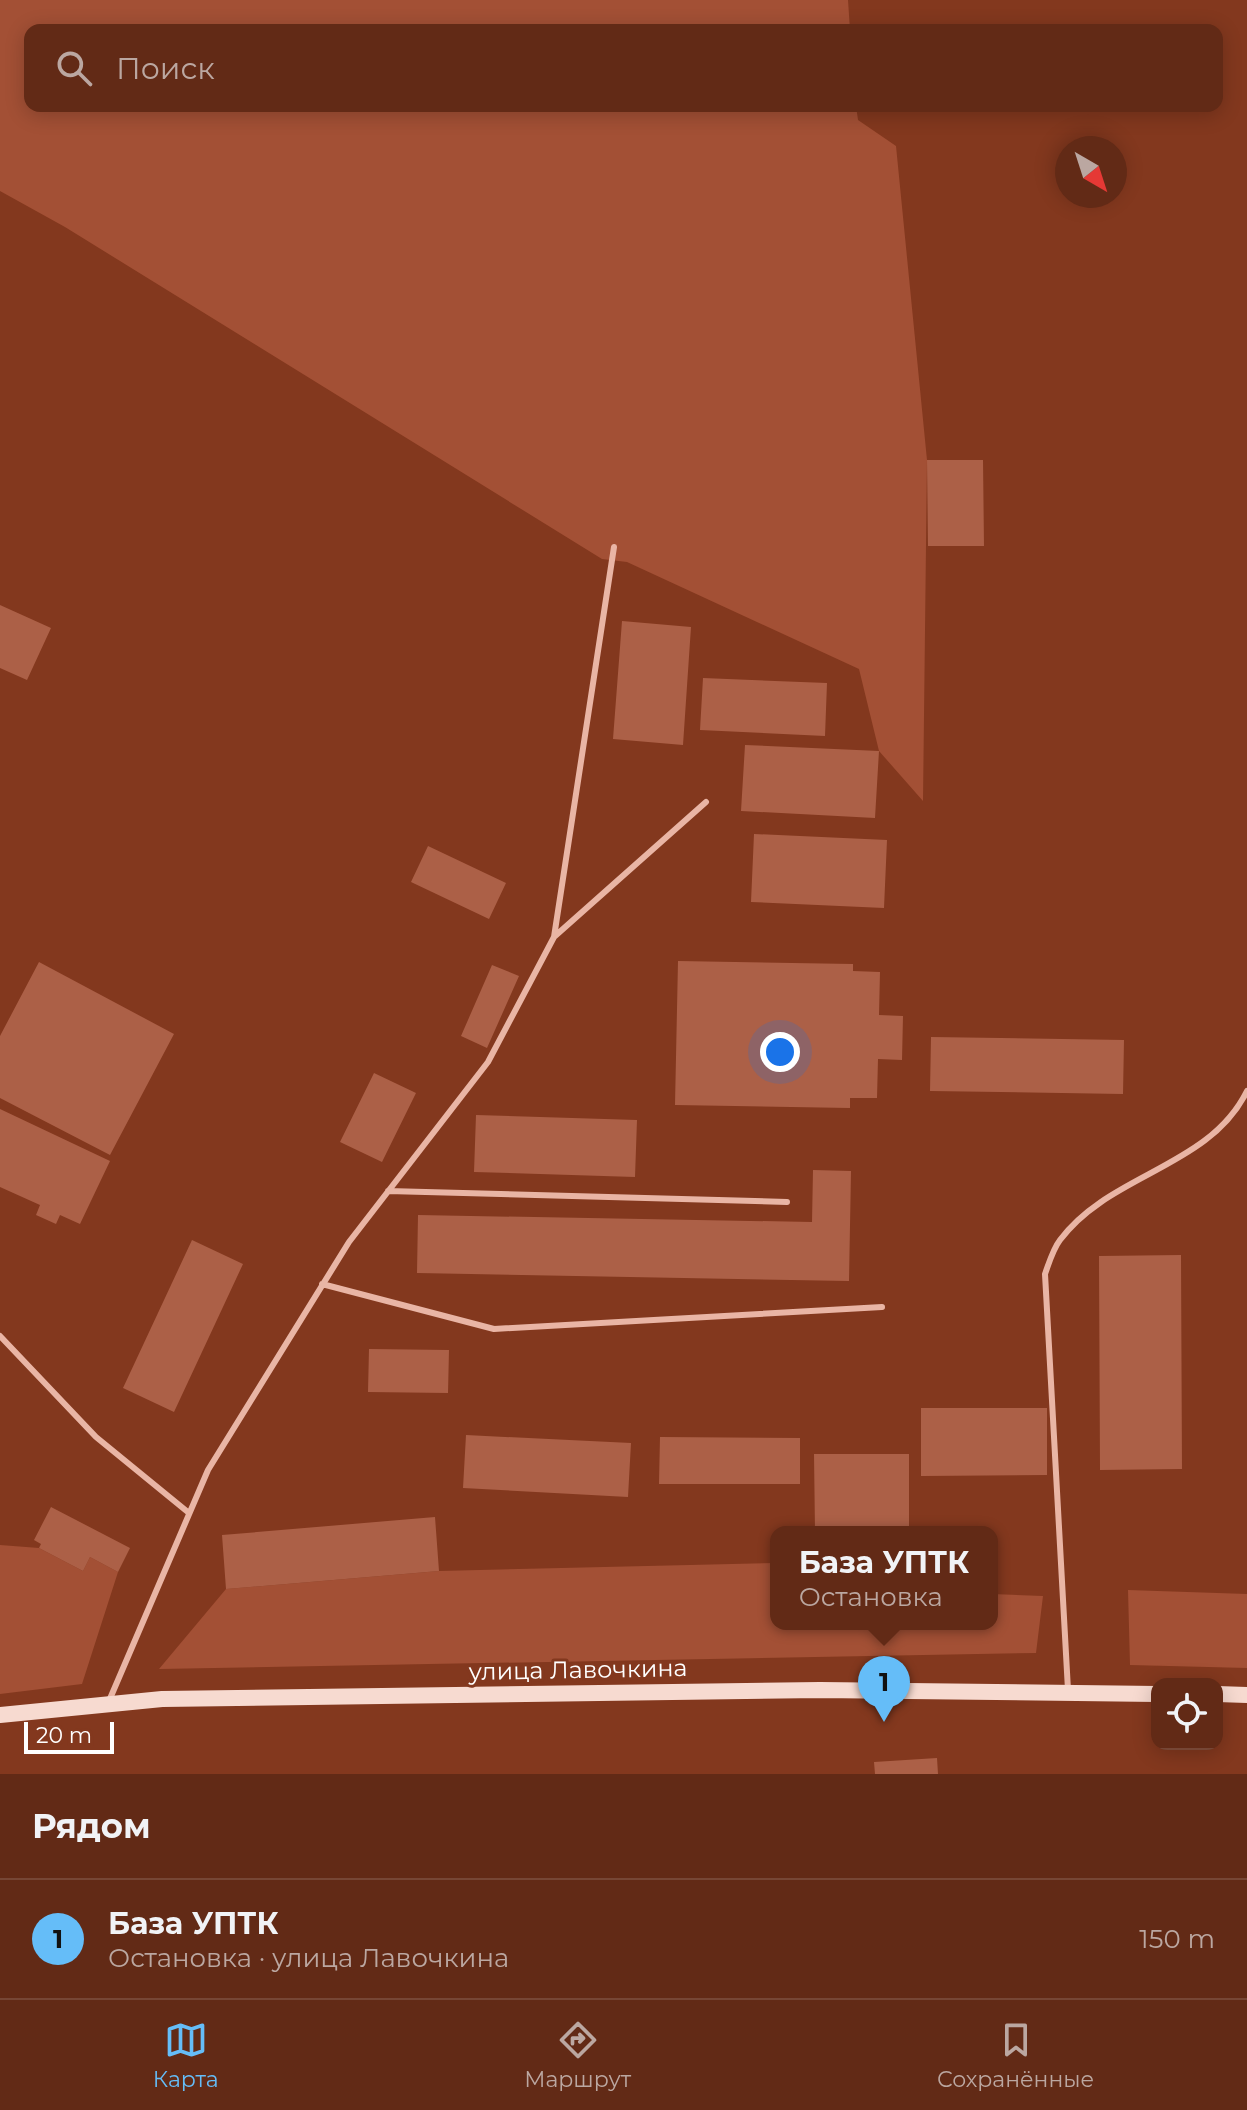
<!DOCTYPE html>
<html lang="ru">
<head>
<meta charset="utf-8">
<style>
	body { margin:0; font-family:Montserrat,sans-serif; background:#6b3623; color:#f1f3f6 }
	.controls { position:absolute; right:24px; bottom:24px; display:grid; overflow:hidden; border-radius:16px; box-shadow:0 4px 20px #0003 }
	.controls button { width:72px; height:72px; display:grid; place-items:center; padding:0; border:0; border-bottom:2px solid #764635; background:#622a16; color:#f1f3f6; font:40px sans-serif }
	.compass { position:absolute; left:1055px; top:136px; width:72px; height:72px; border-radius:50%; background:#622a16; box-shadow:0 4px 20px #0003; rotate:141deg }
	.scale { position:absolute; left:24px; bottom:20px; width:90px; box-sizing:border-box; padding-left:8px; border:4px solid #fff; border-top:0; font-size:22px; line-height:28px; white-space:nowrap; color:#fff; -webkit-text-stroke:6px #83381e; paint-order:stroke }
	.you { position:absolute; left:780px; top:1052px; width:28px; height:28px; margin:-20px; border:6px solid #fff; border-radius:50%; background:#1a73e8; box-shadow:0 0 0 12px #1a73e833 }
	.badge { display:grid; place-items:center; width:52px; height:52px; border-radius:50%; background:#65bdf8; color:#111; font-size:26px; font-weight:700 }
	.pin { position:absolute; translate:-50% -66px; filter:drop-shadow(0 2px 4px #0008) }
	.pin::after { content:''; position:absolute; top:42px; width:28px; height:24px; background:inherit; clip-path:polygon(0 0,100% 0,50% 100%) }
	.popup { position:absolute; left:770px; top:1526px; width:228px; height:104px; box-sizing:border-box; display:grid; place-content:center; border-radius:16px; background:#622a16; filter:drop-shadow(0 2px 6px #0005); font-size:26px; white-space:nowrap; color:#bba7a1 }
	.popup b { font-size:30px; color:#f1f3f6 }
	.popup::after { content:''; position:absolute; left:50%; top:100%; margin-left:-16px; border:16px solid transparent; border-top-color:#622a16 }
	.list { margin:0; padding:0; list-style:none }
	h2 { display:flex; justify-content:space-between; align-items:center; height:104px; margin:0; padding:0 32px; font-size:34px }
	h2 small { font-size:26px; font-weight:400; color:#bba7a1 }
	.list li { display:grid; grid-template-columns:52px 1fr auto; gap:24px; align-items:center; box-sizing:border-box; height:120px; padding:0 32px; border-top:2px solid #764635 }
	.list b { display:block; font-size:30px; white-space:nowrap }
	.list p { margin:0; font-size:26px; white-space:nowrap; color:#bba7a1 }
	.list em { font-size:26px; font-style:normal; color:#bba7a1 }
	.icon { flex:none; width:44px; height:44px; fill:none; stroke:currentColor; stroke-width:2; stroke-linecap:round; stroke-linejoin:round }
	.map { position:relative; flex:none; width:1247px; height:1774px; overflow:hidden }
	.search { position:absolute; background:#622a16; box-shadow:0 4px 20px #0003; left:24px; right:24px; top:24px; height:88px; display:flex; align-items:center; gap:20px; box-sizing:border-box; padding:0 28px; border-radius:16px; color:#bba7a1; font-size:30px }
	.sheet { height:224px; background:#622a16 }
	nav { display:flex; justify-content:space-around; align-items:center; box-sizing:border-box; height:112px; border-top:2px solid #764635; background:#622a16; font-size:22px; color:#bba7a1 }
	nav a { display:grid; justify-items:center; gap:4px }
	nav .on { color:#65bdf8 }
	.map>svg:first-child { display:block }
	.green { fill:#a35035 }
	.building { fill:#ac6047 }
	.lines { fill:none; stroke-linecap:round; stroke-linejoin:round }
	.service { stroke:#e9b5a5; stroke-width:6 }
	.secondary { stroke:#f7dad0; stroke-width:16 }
	.labels { text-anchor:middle; stroke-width:6; stroke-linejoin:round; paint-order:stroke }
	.street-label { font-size:24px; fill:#fff; stroke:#83381e }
</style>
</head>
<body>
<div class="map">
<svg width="1247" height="1774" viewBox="0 0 1247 1774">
	<rect width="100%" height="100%" fill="#83381e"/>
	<path class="green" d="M0 0H848L850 30H30V106H856L858 120 896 146 927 460 923 801 879 751 859 669 627 562 602 559 65 227 0 191Z
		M0 1545 39 1548 83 1571 90 1557 118 1572 82 1684 0 1694Z
		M776 1563V1624H992V1594L1043 1596 1036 1653 159 1669 226 1589 439 1571Z
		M1128 1590 1247 1594V1668L1130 1665Z"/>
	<path class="building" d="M927 460H983L984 546H928Z
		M0 605 51 628 27 680 0 668Z
		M622 621 691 627 683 745 613 739Z
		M703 678 827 683 825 736 700 730Z
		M745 745 879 751 875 818 741 811Z
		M754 834 887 840 884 908 751 902Z
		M428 846 506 883 489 919 411 882Z
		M678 961 853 964V971L880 972 879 1015 903 1016 902 1060 878 1059 877 1098H850V1108L675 1105Z
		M39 962 174 1034 110 1155 0 1098V1036Z
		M492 965 519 976 487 1048 461 1036Z
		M931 1037 1124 1040 1123 1094 930 1091Z
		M374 1073 416 1093 382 1162 340 1142Z
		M0 1109 110 1161 80 1224 60 1215 56 1224 36 1215 40 1205 0 1187Z
		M476 1115 637 1120 635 1177 474 1172Z
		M813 1170 851 1171 849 1281 417 1273 418 1215 812 1222Z
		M192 1240 243 1264 174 1412 123 1388Z
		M1181 1255 1182 1469 1100 1470 1099 1256Z
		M369 1349 449 1350 448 1393 368 1392Z
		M921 1408H1047V1475L921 1476Z
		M466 1435 631 1443 628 1497 463 1488Z
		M660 1437 800 1438V1484H659Z
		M814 1454H909V1532H815Z
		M51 1507 130 1548 118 1572 90 1557 83 1571 39 1548 41 1544 34 1540Z
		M435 1517 439 1571 226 1589 222 1535Z
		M937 1758 938 1774H875L874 1762Z"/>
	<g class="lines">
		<path class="service" d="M554 937 614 547
			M388 1191 787 1202
			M322 1284 494 1329 882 1307
			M0 1336 96 1437 189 1513
			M1068 1690 1045 1274C1049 1263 1053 1249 1060 1240 1110 1173 1209 1168 1247 1091
			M109 1701 208 1470 349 1242 488 1062 554 937 706 802"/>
		<path class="secondary" d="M1217 1694 1247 1695
			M0 1715 162 1699 820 1690 1157 1694"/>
	</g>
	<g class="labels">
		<g class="street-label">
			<text transform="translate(578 1670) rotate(-1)" y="8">улица Лавочкина</text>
		</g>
	</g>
</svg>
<div class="controls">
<button><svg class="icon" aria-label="locate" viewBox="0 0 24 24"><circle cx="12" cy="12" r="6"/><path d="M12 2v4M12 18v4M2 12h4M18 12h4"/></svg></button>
</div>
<svg class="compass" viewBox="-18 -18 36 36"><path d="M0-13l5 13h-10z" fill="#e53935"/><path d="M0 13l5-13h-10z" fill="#bba7a1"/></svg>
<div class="scale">20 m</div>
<div class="you"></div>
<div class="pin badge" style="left:884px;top:1722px">1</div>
<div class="popup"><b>База УПТК</b>Остановка</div>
<div class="search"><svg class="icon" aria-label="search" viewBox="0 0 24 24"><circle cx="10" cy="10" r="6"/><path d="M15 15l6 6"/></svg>Поиск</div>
</div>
<section class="sheet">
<h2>Рядом<small></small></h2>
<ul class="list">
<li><span class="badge">1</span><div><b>База УПТК</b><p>Остановка · улица Лавочкина</p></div><em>150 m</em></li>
</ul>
</section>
<nav>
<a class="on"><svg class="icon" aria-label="map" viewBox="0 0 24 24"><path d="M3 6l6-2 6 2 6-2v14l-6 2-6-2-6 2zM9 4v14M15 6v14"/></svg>Карта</a>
<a><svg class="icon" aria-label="directions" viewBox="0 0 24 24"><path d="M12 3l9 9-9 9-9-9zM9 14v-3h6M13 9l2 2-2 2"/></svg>Маршрут</a>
<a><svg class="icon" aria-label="saved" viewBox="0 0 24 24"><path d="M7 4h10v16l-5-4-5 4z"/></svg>Сохранённые</a>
</nav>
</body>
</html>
